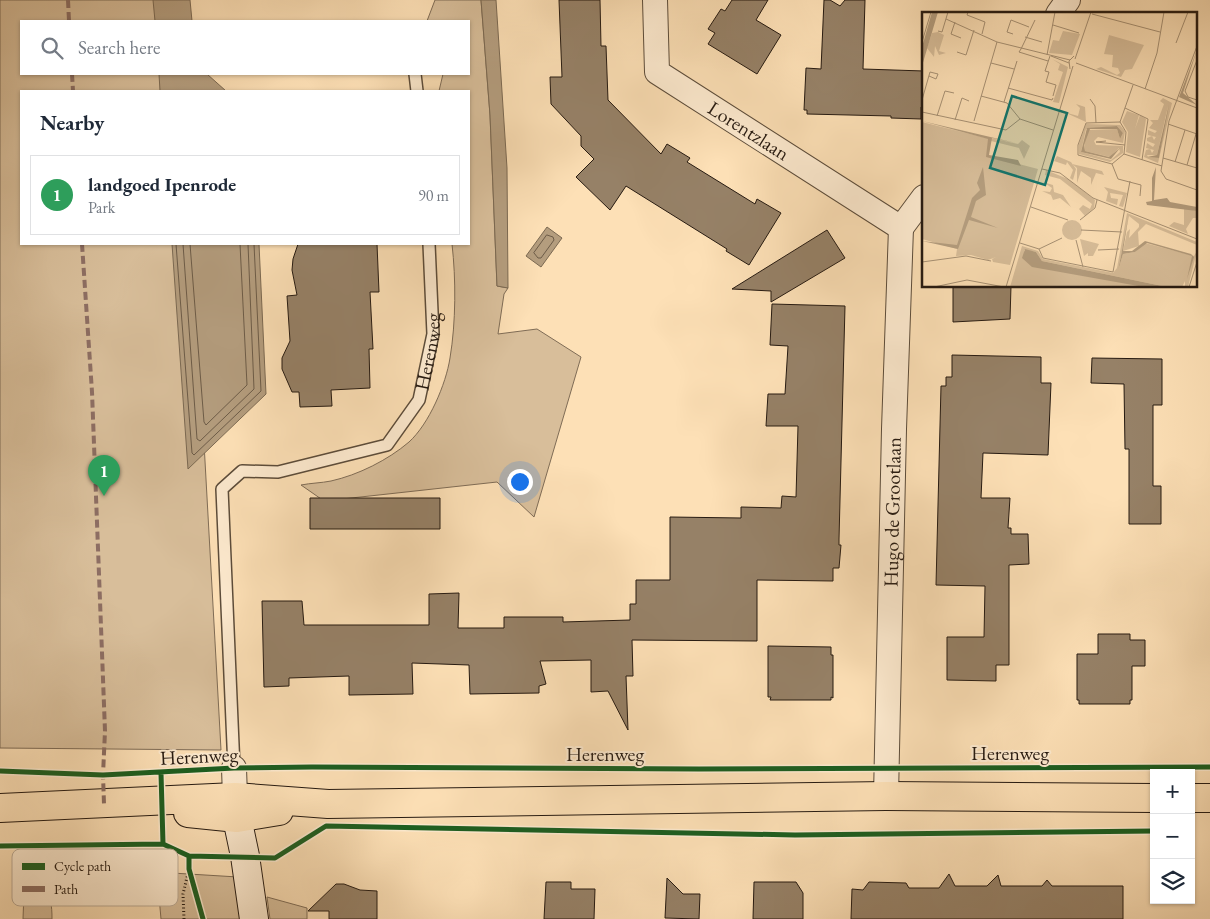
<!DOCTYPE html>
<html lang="en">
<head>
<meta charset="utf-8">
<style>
	body { margin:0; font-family:"EB Garamond",serif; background:#f2f2f3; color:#1f2937 }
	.controls { position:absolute; right:15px; bottom:15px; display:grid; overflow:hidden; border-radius:0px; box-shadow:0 1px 4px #0004 }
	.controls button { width:45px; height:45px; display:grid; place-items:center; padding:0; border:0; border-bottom:1px solid #e0e1e3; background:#fff; color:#1f2937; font:25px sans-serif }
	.you { position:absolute; left:519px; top:481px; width:18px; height:18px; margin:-12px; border:4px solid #fff; border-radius:50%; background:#1a73e8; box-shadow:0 0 0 8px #1a73e833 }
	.badge { display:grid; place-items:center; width:32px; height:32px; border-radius:50%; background:#0b8043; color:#fff; font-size:16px; font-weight:700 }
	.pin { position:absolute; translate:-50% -41px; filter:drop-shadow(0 1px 2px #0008) }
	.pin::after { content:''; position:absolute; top:26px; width:18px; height:15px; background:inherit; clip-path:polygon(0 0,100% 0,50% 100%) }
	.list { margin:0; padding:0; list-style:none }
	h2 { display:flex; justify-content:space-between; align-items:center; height:65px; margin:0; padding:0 20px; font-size:21px }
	h2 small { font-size:16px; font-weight:400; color:#747a83 }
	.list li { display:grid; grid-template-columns:32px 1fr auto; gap:15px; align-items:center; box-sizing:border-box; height:80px; margin:0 10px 10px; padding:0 10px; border:1px solid #e0e1e3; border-radius:0px }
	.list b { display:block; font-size:19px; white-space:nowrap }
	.list p { margin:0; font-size:16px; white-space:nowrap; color:#747a83 }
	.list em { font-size:16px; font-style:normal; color:#747a83 }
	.icon { flex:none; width:28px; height:28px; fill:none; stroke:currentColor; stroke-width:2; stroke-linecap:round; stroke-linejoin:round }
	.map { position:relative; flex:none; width:1210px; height:919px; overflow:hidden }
	.search { position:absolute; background:#fff; box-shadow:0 1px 4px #0004; left:20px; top:20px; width:450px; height:55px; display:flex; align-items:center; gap:12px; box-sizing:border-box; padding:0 18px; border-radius:0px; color:#747a83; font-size:19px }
	.panel { position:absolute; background:#fff; box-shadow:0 1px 4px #0004; left:20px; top:90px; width:450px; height:155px; border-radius:0px }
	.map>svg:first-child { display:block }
	.green { fill:#d8be9a; stroke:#7f6c56 }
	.water { fill:#b49d7e; stroke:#7b6952 }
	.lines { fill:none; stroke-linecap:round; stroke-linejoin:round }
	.shore { stroke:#6d5c48; stroke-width:1 }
	.building { fill:#968167; stroke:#261a11 }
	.service-casing { stroke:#5c4c3a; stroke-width:14 }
	.minor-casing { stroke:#5c4c3a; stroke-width:26 }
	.secondary-casing { stroke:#261a11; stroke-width:30 }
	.primary-casing { stroke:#261a11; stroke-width:30 }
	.path { stroke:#261a11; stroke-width:3; stroke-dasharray:1 2.5; stroke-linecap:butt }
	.service { stroke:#feebd0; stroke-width:11 }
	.minor { stroke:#feebd0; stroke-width:24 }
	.secondary { stroke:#feebd0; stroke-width:28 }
	.primary { stroke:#fde0b6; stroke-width:28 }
	.quiet { stroke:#8d6e63; stroke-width:4; stroke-dasharray:8 4; stroke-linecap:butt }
	.cycleway-casing { stroke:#feebd0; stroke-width:8 }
	.cycleway { stroke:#1b5e20; stroke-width:5 }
	.labels { text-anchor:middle; stroke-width:4; stroke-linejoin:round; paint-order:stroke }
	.street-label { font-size:20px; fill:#261a11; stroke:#feebd0 }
	.inset-road { fill:none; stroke:#a79174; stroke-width:1 }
	.view { fill:#0f766e; fill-opacity:0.15; stroke:#0f766e; stroke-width:2.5 }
	.inset-edge { fill:none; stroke:#261a11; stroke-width:2.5 }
	.key { fill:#feebd0; stroke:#bdac97; stroke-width:1 }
	.key-label { font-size:14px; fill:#261a11 }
</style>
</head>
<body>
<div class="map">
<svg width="1210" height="919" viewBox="0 0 1210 919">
	<rect width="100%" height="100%" fill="#fde0b6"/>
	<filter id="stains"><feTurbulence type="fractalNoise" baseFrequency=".004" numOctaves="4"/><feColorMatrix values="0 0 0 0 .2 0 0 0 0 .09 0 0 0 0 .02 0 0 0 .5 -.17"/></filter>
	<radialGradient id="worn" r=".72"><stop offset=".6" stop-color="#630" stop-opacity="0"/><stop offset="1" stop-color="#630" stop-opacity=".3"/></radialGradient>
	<path class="green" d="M0 0H180L181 21H21V74H184L185 91H21V244H193L221 750 0 748Z
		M435 0H481L490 115 497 286 508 288 504 294 498 334 537 329 581 357 534 517 497 482 324 501 301 485C311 483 321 483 331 481 358 475 388 460 409 442 429 424 446 384 450 358 456 322 456 279 452 244H469V91H439L443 74H469V21H427Z
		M172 873 238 877 241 919H161L157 874Z
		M34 886H42C51 897 52 905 52 919H23L24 892Z
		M267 897 307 908V919H270Z"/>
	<path class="water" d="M153 0H190L192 21H155Z
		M481 0H496L507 168 508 288 497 286 490 115Z
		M159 74H207L226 91H160Z
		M547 227 562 238 541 267 526 256Z
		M172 244H259L266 394 188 469Z"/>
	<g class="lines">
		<path class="shore" d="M547 235 553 237 554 240 541 258H538L534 253Z
			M176 244 192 453 194 455 261 391 254 244
			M183 244 197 439 200 441 254 389 248 244
			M190 244 204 422 206 425 247 385 240 244"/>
	</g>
	<path class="building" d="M559 0H600L601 46H606L608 100 661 154 667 144 690 158 687 162 755 204 757 199 781 213 749 265 726 251 727 249 626 186 610 210 576 177 594 159 581 146V136L551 104 550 77H562Z
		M732 0H768L756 20 781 35 757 74 708 44 715 33 708 29 721 9 725 11Z
		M824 0H830L840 6 845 0H865L863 69 924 71V107H921V119L891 118V116L807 114V110H804L806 68 821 69Z
		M827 230 845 258 771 302V291L732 289Z
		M298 244H377L379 292H370L373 349H369L370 388 331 390 332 406 300 407 299 392H292L282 369V358L290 341 287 296 297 295 292 270 293 259Z
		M953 286H1011L1010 319 953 322Z
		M772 304 845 306 839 539V545H841L839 568H833V581L757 580V641L632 640 633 676H626L628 730 608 691 591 692V660L540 661 546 684 539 686V693L470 694 469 665 412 663 413 694 349 695V676L289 678V686L264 687 262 601H302L304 625H429V594L459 593 458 628H504V617H563V622L630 620V604H636V580H670V517L741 518V507L781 508 782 496 796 497 798 426H766L768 394H785L788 346 770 345Z
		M952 355 1041 357V383H1051L1048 455 983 453 981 498H1010L1008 528H1011V534H1028L1029 564 1009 565V665H996V681L947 680V637H984L985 586 936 585 941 386H946V377H952Z
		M1092 358 1162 359V405H1153V486H1161V524H1129V449H1125L1124 384 1091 383Z
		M310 498H440V529H310Z
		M1098 634H1130V640H1145V666H1132V700H1130V704H1079V700H1077V654H1098Z
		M768 646 831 647V655H833V698L831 697V700H770L771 697H768Z
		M949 874 955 886H987L998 875 1001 886H1042L1047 880 1052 886H1123V919H851L852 889 863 890 869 882 906 883 909 888H939Z
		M667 878 683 894H700L699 919 665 918Z
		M546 882H571V889H595L594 919H544Z
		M754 882H796L803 893V919H753Z
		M336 884H344L360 890 377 891V919H329V911H308Z"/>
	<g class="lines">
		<g class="service-casing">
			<g id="service">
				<path d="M415 74 417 91"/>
				<path id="s1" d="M234 768 222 489 242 471 278 472 387 445 419 400 433 334 429 244"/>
			</g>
		</g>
		<g class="minor-casing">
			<g id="minor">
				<path id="s2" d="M655 0 657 72 901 228"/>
				<path d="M1058 14 1068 0"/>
				<path d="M901 228 924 197"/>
				<path d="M234 768 235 797"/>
				<path id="s3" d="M886 796 894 429 901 228"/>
			</g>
		</g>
		<g class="secondary-casing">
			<path id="secondary" d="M235 797 237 818 245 856 254 919"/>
		</g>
		<g class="primary-casing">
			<path id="primary" d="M1191 798H1210
				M0 808 235 797 328 804 886 796 1154 798
				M188 813 237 818 279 811"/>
		</g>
		<path class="path" d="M184 919 183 894 189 869"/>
		<use href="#service" class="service"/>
		<use href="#minor" class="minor"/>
		<use href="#secondary" class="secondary"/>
		<use href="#primary" class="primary"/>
		<path class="quiet" d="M68 0 69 21
			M72 74 73 91
			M82 244 92 392 105 731 103 775 104 804"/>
		<g class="cycleway-casing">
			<path id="cycleway" d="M0 771 103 775 234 768 312 767 699 769 1210 767
				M161 773 163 844
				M0 846 163 844 189 856 275 858 326 826 795 835 1154 831
				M189 856V869L203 919"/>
		</g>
		<use href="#cycleway" class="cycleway"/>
	</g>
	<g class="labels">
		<g class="street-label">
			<text dy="7" stroke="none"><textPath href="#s2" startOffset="181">Lorentzlaan</textPath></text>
			<text dy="7" stroke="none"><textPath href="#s1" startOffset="559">Herenweg</textPath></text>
			<text dy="7" stroke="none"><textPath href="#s3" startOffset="284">Hugo de Grootlaan</textPath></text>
			<text x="1010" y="760">Herenweg</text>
			<text x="605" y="761">Herenweg</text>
			<text transform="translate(199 756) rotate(-3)" y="7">Herenweg</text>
		</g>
	</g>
	<g transform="translate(922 12)">
		<rect width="275" height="275" fill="#fde0b6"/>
		<path d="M141 19 158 22 150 43 127 41 131 28 137 29ZM16 20 22 23 17 39 24 41 17 43 13 34 12 45 5 36 10 21ZM187 23 222 33 210 57 203 58 199 65 174 57 179 55 195 63 198 61 196 56 190 55 191 43 182 42ZM130 47 146 55 137 91 131 90 141 60 136 58 138 52ZM241 86 250 91 236 151 222 145 224 138 228 137 230 141 232 138 224 136 225 131 231 135 233 132 225 129V126L230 124 232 128 234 125 226 123V118L233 121 235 119 227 116 231 111 228 108H236L242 92 238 89ZM246 94 237 146 226 145 225 143H235ZM154 92 163 95 164 110 142 100 156 104 158 96ZM205 99 217 103 213 117 218 103 224 107 218 145 204 140 206 120 200 110ZM0 110 68 127 66 144 116 157 88 253 71 250 70 247 74 245 66 248 49 243 34 244 35 237 0 227ZM164 112 198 113 203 119 201 131 176 125 172 129 174 133 201 134V141L188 150 157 142V132ZM195 114 201 121 198 127 195 117 167 118 162 131 163 139 188 145 197 136 198 140 189 148 159 140 164 117ZM69 126 96 132 100 128 108 134 102 147 97 136 69 129ZM135 144 149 150 154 157 151 168 148 166 151 158 145 150 144 153 132 149ZM150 152 180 159 182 163 174 161 169 173V166L159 159 155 171V156ZM124 158 146 167 173 188 172 196 163 204 157 197 161 193 168 197 170 192 138 167 123 163ZM121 170 131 173 132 180 141 183 149 195 138 186 131 188 129 183 120 179 128 180 130 176ZM182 175 205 181 201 195 197 194 201 183 188 181 189 186 196 187 195 193 184 189 186 180ZM262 196 275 199V206H271L264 217 266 222 247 214 252 210 262 213ZM205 201 275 230V233L224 212 216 220 217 234 201 239 205 220 208 217 207 226 217 215V212L207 204 196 259 201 242 213 240 223 231 272 244 275 239 266 275H263V269L260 275H245L120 249 114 240 102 238V247L232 275H88L100 234 116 239 121 247 191 261 195 256ZM140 218a10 10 0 1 1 20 0a10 10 0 1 1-20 0ZM158 227 177 232 171 244H166V241L162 244Z" fill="#d8be9a" fill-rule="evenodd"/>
		<path d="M10 0H16L0 54V35ZM275 38 261 81 275 93 257 85ZM247 93 237 146 225 145 235 143ZM0 109 94 131 70 126 67 143 96 148 99 154 64 145 66 127ZM195 114 201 121 198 127 195 117H168L162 133 163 139 187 145 198 136 189 147 159 140 165 116ZM61 155 64 183 54 189 49 205 76 216 47 208 36 237 0 229 35 233 50 186 58 178 55 171ZM234 155 232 188 245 186 248 190 275 195V199L225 193 224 190 230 189V166ZM206 207 201 239H210L223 229 269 242 272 245 265 267 270 244 225 231 213 240 201 242 196 259ZM103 237 114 240 120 249 245 275H222L110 255 100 246Z" fill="#b49d7e"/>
		<path class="inset-road" d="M46 0 45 3 63 10 60 22M170 2 238 20M24 7 75 30 148 48M33 10 29 22 39 26M131 13 157 21M16 19 20 20 26 0M91 22 85 20 89 8 107 15M103 25 120 30M0 30 9 0M254 31 266 0M275 34 247 109 239 159 244 167 275 178M99 37 113 8M99 37 97 40 126 49M35 40 44 43 52 18M125 43 133 0M128 44 123 59 127 60 124 70 134 73 131 84M129 44 147 51M153 47 169 0M275 48 263 79 266 85 275 88M69 51 92 57M154 51 275 96M148 57 147 49 152 44M86 76 130 88 131 86M223 77 235 41 242 0M59 84 85 91 98 107M168 87 173 94 174 111M0 88 8 60 16 62 14 67 7 64M82 90 95 49M203 96 226 107 220 148M0 100 84 118 98 107M15 104 23 79 32 81M98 107 131 118M33 108 40 86 47 89M52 109 75 30M246 112 275 122M184 129 174 130 203 133M202 142 204 120 198 110 211 73M241 146 275 156M253 150 263 118M190 152 156 143V133L164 111 198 110M265 153 274 122M120 157 138 161 171 186 275 227M218 184 219 173 196 167 190 152 202 142 240 154M109 195 146 208M158 208 173 196 175 188M159 218 200 220M154 228 161 255M98 231 117 237M117 237 121 246 191 260 208 169M117 237 140 226M176 238 197 237M0 250 44 244 69 249M12 275 45 268 82 275M84 275 151 54M267 275 275 250"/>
		<path class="view" d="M90 84 145 101 123 173 68 156Z"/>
		<rect width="275" height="275" class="inset-edge"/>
	</g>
	<rect x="12" y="849" width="166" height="57" rx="8" class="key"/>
	<rect x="22" y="863" width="23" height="7" fill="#1b5e20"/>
	<rect x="22" y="886" width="23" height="6" fill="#8d6e63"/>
	<g class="key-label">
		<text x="54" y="871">Cycle path</text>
		<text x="54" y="894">Path</text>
	</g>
	<rect width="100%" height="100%" filter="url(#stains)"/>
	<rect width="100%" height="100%" fill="url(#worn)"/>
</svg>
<div class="controls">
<button>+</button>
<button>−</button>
<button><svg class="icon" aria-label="layers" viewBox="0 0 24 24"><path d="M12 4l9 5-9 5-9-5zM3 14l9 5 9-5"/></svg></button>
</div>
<div class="you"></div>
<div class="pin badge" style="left:104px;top:496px;background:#2e9e5b">1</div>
<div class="search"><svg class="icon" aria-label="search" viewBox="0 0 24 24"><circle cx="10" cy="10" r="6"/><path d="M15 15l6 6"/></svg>Search here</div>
<section class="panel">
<h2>Nearby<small></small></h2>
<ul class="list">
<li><span class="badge" style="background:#2e9e5b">1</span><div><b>landgoed Ipenrode</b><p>Park</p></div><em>90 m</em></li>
</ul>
</section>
</div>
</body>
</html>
